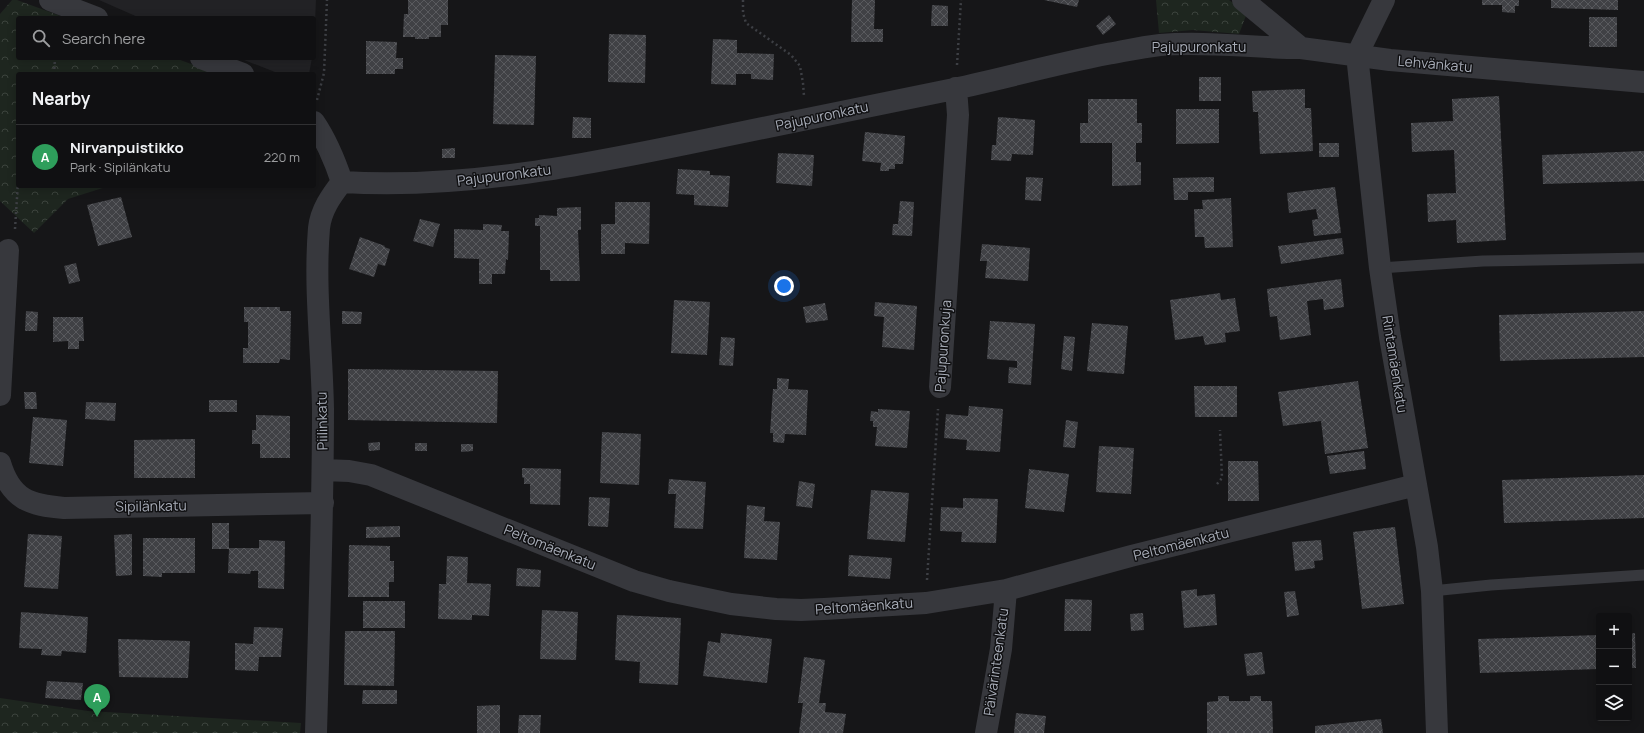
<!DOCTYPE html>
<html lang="en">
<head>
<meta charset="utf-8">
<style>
	body { margin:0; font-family:Manrope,sans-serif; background:#19191b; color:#f1f3f6 }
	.controls { position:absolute; right:12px; bottom:12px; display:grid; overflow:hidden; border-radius:4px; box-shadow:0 2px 10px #0003 }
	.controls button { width:36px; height:36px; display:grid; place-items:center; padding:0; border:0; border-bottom:1px solid #303032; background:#101012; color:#f1f3f6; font:20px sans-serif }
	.you { position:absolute; left:784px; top:286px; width:14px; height:14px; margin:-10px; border:3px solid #fff; border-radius:50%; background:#1a73e8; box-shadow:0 0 0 6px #1a73e833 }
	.badge { display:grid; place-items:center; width:26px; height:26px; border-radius:50%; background:#f2b134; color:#fff; font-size:13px; font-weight:700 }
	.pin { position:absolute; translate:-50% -33px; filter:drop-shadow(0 1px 2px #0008) }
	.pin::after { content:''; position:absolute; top:21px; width:14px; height:12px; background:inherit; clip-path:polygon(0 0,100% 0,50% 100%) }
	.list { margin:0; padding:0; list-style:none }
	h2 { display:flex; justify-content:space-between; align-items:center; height:52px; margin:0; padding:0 16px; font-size:17px }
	h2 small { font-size:13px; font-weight:400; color:#9c9d9f }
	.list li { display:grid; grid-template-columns:26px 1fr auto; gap:12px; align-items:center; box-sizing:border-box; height:64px; padding:0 16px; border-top:1px solid #303032 }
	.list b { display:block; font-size:15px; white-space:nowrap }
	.list p { margin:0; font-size:13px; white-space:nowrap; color:#9c9d9f }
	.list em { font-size:13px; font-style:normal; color:#9c9d9f }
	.icon { flex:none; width:22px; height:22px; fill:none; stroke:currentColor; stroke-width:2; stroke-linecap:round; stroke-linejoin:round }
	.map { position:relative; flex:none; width:1644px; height:733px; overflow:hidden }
	.search { position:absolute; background:#101012; box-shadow:0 2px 10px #0003; left:16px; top:16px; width:300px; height:44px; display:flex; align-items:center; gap:10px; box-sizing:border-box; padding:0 14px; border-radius:4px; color:#9c9d9f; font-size:15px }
	.panel { position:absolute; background:#101012; box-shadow:0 2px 10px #0003; left:16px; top:72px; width:300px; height:116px; border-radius:4px }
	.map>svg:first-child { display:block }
	.built { fill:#222225 }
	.forest { fill:url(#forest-crowns) }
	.building { fill:url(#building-cross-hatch) }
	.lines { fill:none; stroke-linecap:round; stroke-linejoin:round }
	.path { stroke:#3d3f44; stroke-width:2.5; stroke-dasharray:2 3; stroke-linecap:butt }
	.service { stroke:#37383d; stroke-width:11 }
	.minor { stroke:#37383d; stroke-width:22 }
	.labels { text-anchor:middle; stroke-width:3; stroke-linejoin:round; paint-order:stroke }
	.street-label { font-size:14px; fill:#a8adb8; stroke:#111113 }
</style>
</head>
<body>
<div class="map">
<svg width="1644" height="733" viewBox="0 0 1644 733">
	<defs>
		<pattern id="forest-crowns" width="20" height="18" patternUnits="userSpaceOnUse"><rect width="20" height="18" fill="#1e261f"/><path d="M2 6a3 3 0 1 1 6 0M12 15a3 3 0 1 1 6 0" fill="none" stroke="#3c433d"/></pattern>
		<pattern id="building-cross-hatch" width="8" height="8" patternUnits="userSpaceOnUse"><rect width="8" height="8" fill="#404145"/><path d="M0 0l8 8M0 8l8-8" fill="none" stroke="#595a5e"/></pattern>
	</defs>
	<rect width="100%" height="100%" fill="#161618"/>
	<path class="built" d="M99 0H316L314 45V18H140Z
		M239 58H312L309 74H280Z"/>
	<path class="forest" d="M12 0H17L66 18H18V58H175L218 74H18V186H109L68 199 34 233 0 201V14Z
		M1156 0H1229L1247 13 1239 34 1193 30 1159 33Z
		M0 698 88 711 301 723 300 733H0Z"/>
	<path class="building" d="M408 0H448V25H441V37H429V39H415V37H403L404 14H408Z
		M852 0H875L874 29H883V42H851Z
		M1044 0H1079L1077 7Z
		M1482 0H1519V6H1515V13L1502 12V5H1482Z
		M1551 0H1618V10L1551 8Z
		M932 5 948 6V26H931Z
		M1109 15 1116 24 1103 35 1096 26Z
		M1589 17H1617V47H1589Z
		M609 34 646 35 645 83 608 82Z
		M713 39 737 40V53L774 54 773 80 751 79V74H736V85L711 84Z
		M366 41 397 42 396 58H403V69H395V74H366Z
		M495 55 536 56 534 125 493 124Z
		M1199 77H1221V101H1199Z
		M1305 89V108H1311L1313 151 1260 154 1258 112H1253L1252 91Z
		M1499 96 1506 240 1457 243 1456 220 1428 222 1427 194 1456 193 1454 150 1412 152 1411 123 1453 121 1452 99Z
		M1088 99H1137V123H1142V143H1136V162H1141V185L1112 186V143H1080V123H1088Z
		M1176 109H1219V143L1176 144Z
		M573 117 591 118V138H572Z
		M998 117 1035 120 1033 155 1012 154 1011 161 991 160 992 145H996Z
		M865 132 905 136 903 164H895V169H889V171H880L881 163 862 161Z
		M1319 143H1339V157H1319Z
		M455 148V158H442V149Z
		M1644 151V181L1543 184 1542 155Z
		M778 153 814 155 812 186 776 183Z
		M678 169 710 171V175L730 176 728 207 694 205V195L676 194Z
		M1026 177 1043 178 1041 201 1025 200Z
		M1214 177V192H1188V200H1174L1173 178Z
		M1335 187 1341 233 1314 236 1312 220 1318 219 1316 209 1289 213 1287 193Z
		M121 197 132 237 98 246 87 205Z
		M1231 198 1233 247 1205 248 1204 237H1195L1194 209H1203L1202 200Z
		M900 201 914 202 912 236 892 235 893 224H898Z
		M615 202H650L649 244 625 243V254H601V224H615Z
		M581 207V230H578L580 281H550V270H540V226H535V218H539V215L557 216V208Z
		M420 219 440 224 433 247 413 241Z
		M483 224 502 225 501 231H509L508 260 506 259 505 274H492V284H479V259L454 258V229L483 230Z
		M360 237 385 246 384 247 390 249 385 266 378 264 374 277 349 269Z
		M1342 238 1344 254 1281 264 1278 246Z
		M982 244 1030 248 1028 281 985 278 987 261H980Z
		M76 263 80 281 69 284 64 266Z
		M1341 279 1344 307 1324 310 1323 299 1307 301 1311 335 1280 340 1277 316 1270 317 1267 289Z
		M1220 293 1221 300 1235 298 1240 331 1225 333 1226 342 1205 345 1203 336 1175 340 1170 300Z
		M674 300 710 302 707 355 671 353Z
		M875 302 917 306 914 350 882 347 884 317 874 316Z
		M825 303 828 320 806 323 803 307Z
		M244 307H280V311H291L290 360 280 359 279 363H243V348H248V322H244Z
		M26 311 38 312 37 331H25Z
		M342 311 362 312 361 324H342Z
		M1644 311V357L1500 361 1499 315Z
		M53 317H83L84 341H79V349H68V341L53 342Z
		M990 321 1035 324 1031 385 1008 383 1009 367 1017 368V361L987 359Z
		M1092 323 1128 326 1124 374 1087 371Z
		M1064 336 1075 337 1072 371 1061 369Z
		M721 337 735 338 733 366 719 365Z
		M348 369 498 371 497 423 348 420Z
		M777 378 789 379 788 389 808 390 806 435 785 434 784 443 773 442V433H770L773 389H777Z
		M1358 381 1368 448 1325 454 1321 421 1283 426 1278 392Z
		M1194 386H1237V417H1195Z
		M24 392H36L37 409H25Z
		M209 400H237V412H209Z
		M86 402 116 403 115 421 85 419Z
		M969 406 1003 409 1000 452 966 450 967 440 944 438 946 414 968 416Z
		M878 409 910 411 907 448 875 446 877 427H873V421H870L871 411 878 412Z
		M256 415 290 416V458H260V444H252V430H256Z
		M33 417 67 420 63 466 29 463Z
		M1066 420 1078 422 1075 448 1063 447Z
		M602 432 641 434 639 485 600 483Z
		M195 439V478H134V440Z
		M380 442V450L369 451 368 443Z
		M415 443H427V451H415Z
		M461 444H473V451L461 452Z
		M1099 446 1134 448 1131 494 1096 492Z
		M1364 451 1366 469 1330 474 1327 456Z
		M1228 461H1258L1259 501H1228Z
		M522 468 561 469 560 505 530 504V484H524V478L522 477Z
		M1029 469 1069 474 1064 512 1025 508Z
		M1644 475V518L1504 523 1502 480Z
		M669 479 706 482 703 529 674 528 676 494H668Z
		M799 481 815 484 812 508 796 506Z
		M871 490 909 493 905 542 867 539Z
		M589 497 610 498 608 527 588 526Z
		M963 498 998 499 996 543 961 542 962 532 940 531 941 507 963 508Z
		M747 505 765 507 764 521 780 522 777 560 744 558Z
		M212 523H229V548H259V540L285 541 284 589 258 588V571H251L250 574 228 573 229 549H212Z
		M400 526V537L366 538V527Z
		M1395 527 1404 604 1362 609 1353 532Z
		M28 534 62 536 58 589 24 587Z
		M132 534V575L116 576 114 535Z
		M143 538H195V573H162V577L143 576Z
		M1321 540 1323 560 1314 561 1315 568 1295 571 1292 542Z
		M349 545 390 546V561H394V582H389V597H348Z
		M849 555 892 558 890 579 848 576Z
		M447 556 468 557 467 583 491 584 489 616 472 615V620L438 619 439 584H446Z
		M517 568 541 570 540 587 516 586Z
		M1197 589V596L1215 594 1217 625 1184 628 1181 591Z
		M1295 591 1299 615 1287 617 1284 592Z
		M1065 599 1092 600 1091 631H1064Z
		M363 601H405V628H363Z
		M542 610 578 612 576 660 540 659Z
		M21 612 88 617 86 653 62 651 61 656 41 655 42 649 19 648Z
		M1143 613 1144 630 1131 631 1130 614Z
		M617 615 681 618 678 685 639 683 640 662 615 660Z
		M254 627 283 628 281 657H259L258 671 235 670V643L253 644Z
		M345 631H395L394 686 344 685Z
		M721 633 772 639 767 683 703 676 708 641 720 643Z
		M1635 633 1636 668H1629V634Z
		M1599 635V669L1480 673 1478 639Z
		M118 639 190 641 188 678 119 677Z
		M1262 652 1265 674 1247 676 1244 654Z
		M804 657 825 660 819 703H826L825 712 846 714 843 733H799L803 703H798Z
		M47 681 83 683 81 700 45 698Z
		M363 690H397V704H362Z
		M1218 696H1229V701H1250V696H1261V701H1272L1273 733H1207V702L1218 701Z
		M500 705V733H477V706Z
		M1016 713 1046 716 1044 733H1014Z
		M519 715H541L540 733H518Z
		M1381 719 1383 733H1315V726Z"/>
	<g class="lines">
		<path class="path" d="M743 0V13L746 23 791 55 800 66 803 83 804 96
			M957 65 961 0
			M54 74 55 58
			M317 100 324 73 327 0
			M15 229 18 182
			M1217 484 1222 478 1220 430
			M927 580 938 409"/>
		<path class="service" d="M1380 268 1483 261 1644 258
			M1432 591 1491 585 1644 575"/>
		<path class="minor" d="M50 0 97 18
			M1243 0 1301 48 1390 60 1644 82
			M1384 0 1357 55 1380 268 1390 337 1427 547 1432 591 1437 733
			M201 58 243 74
			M314 122C327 141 335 161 342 182 331 196 321 210 319 228 314 288 322 349 323 409 323 517 319 625 316 733
			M342 182C470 190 599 162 724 136 801 120 877 105 954 89 1005 78 1055 64 1107 54 1124 51 1142 47 1160 45 1207 41 1254 48 1301 48
			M940 387 958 115 956 88
			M0 395 8 250
			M0 463C11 500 30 505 64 508L323 503
			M323 470 349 471 371 475 634 581 669 591 731 604 776 609 801 610 824 609 926 603 1006 590 1131 556 1416 485
			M986 733 1001 649 1006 590"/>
	</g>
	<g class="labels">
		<g class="street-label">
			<text x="1199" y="52">Pajupuronkatu</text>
			<text transform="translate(1435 64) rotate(5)" y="5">Lehvänkatu</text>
			<text transform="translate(822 116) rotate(-12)" y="5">Pajupuronkatu</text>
			<text transform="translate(504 175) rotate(-7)" y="5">Pajupuronkatu</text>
			<text transform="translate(943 346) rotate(-86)" y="5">Pajupuronkuja</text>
			<text transform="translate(1395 364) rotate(81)" y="5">Rintamäenkatu</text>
			<text transform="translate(322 421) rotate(-91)" y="5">Piilinkatu</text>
			<text transform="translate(151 506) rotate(-1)" y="5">Sipilänkatu</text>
			<text transform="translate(1181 544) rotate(-14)" y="5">Peltomäenkatu</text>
			<text transform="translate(550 547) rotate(22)" y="5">Peltomäenkatu</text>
			<text transform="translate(864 606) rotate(-4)" y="5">Peltomäenkatu</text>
			<text transform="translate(996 662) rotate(-82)" y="5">Päivärinteenkatu</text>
		</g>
	</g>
</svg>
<div class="controls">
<button>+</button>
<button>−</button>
<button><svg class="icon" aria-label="layers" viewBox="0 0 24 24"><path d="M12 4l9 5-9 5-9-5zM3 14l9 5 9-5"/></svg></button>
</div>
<div class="you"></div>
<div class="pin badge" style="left:97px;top:717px;background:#2e9e5b">A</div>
<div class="search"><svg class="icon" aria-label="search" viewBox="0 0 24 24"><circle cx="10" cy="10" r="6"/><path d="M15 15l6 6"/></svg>Search here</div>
<section class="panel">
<h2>Nearby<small></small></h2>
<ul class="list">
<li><span class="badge" style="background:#2e9e5b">A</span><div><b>Nirvanpuistikko</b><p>Park · Sipilänkatu</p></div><em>220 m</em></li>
</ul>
</section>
</div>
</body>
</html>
